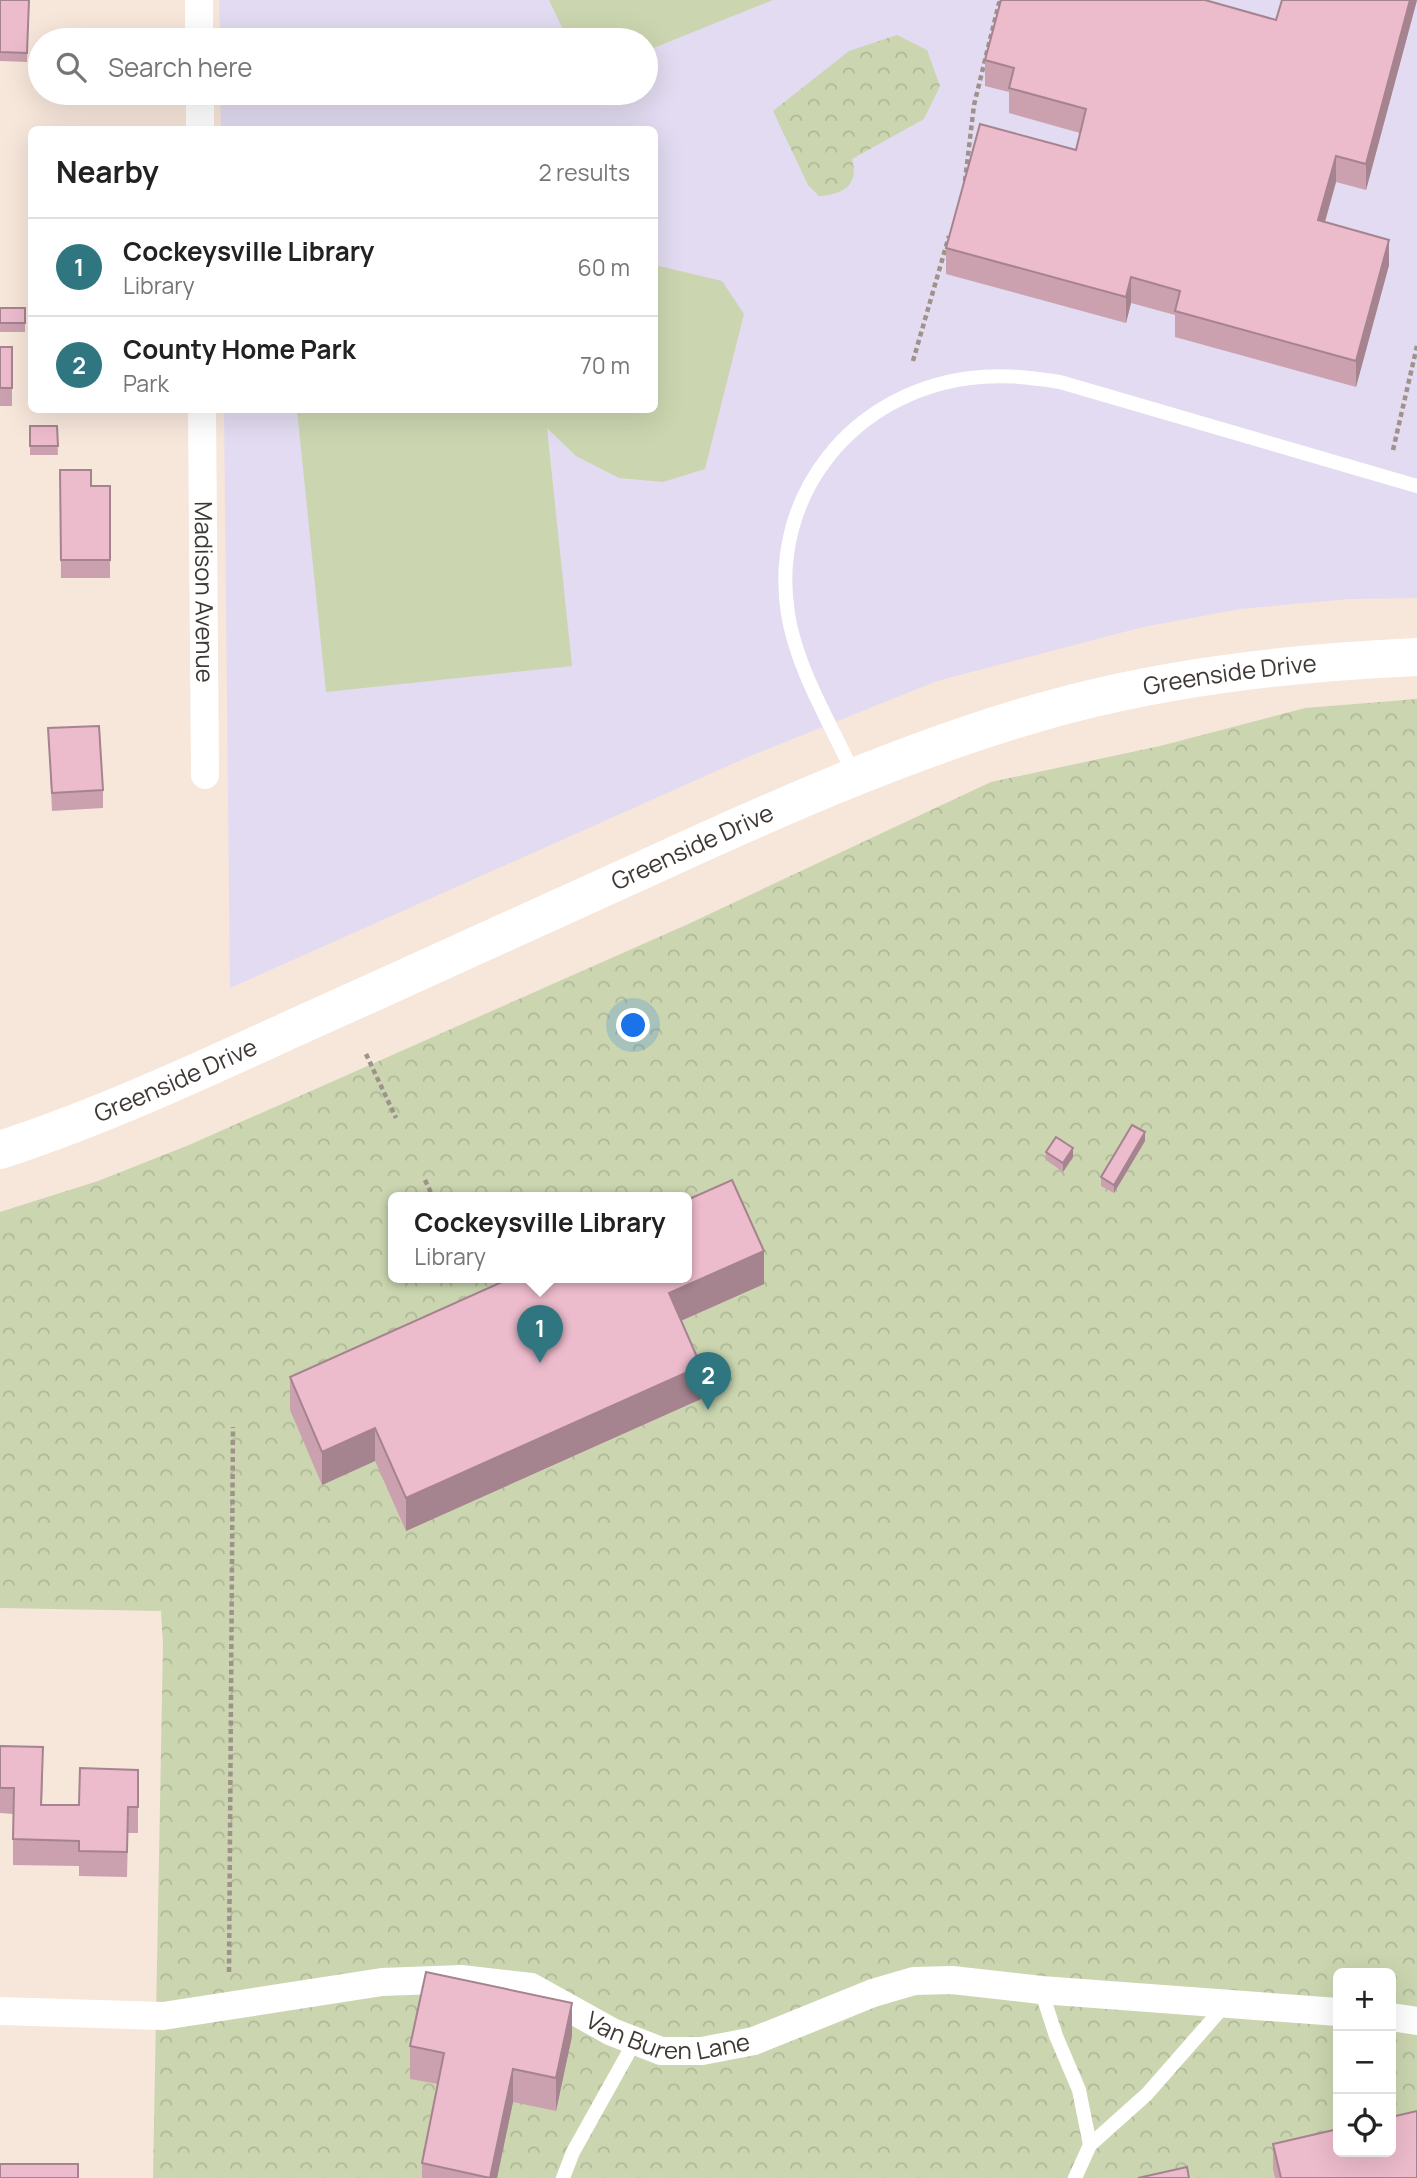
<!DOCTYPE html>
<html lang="en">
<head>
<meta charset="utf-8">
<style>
	body { margin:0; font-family:Manrope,sans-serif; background:#f6f6f6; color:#222 }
	.controls { position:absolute; right:21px; bottom:21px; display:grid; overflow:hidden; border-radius:10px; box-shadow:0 7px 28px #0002 }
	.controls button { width:63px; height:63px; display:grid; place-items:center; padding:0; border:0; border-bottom:2px solid #e0e0e0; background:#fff; color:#222; font:35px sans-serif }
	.you { position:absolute; left:634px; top:1026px; width:24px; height:24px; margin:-18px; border:5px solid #fff; border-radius:50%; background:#1a73e8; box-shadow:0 0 0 10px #1a73e833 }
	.badge { display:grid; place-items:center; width:46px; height:46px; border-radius:50%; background:#2f7681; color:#fff; font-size:23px; font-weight:700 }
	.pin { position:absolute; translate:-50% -58px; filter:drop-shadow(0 2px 4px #0008) }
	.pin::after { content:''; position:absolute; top:37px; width:24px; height:21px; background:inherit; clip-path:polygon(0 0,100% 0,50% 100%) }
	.popup { position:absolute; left:388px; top:1192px; width:304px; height:91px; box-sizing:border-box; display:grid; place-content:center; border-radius:10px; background:#fff; filter:drop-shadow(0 2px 5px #0005); font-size:23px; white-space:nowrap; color:#767676 }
	.popup b { font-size:26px; color:#222 }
	.popup::after { content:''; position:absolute; left:50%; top:100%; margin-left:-14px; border:14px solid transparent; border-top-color:#fff }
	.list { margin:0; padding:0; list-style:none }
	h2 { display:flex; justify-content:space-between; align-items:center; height:91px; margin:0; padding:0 28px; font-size:30px }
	h2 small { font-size:23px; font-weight:400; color:#767676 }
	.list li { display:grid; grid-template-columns:46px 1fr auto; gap:21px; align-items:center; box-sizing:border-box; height:98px; padding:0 28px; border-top:2px solid #e0e0e0 }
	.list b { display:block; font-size:26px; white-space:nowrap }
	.list p { margin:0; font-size:23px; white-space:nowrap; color:#767676 }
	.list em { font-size:23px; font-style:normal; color:#767676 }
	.icon { flex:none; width:38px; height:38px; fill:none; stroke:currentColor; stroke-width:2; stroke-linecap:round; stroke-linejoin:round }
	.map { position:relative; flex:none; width:1417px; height:2178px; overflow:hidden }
	.search { position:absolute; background:#fff; box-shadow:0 7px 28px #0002; left:28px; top:28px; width:630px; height:77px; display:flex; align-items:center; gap:18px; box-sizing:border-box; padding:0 24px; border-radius:38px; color:#767676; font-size:26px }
	.panel { position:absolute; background:#fff; box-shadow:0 7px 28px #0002; left:28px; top:126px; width:630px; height:287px; border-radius:10px }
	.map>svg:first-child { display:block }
	.education { fill:#e2dbf1 }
	.grass { fill:#cbd6b0 }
	.park { fill:url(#park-crowns); fill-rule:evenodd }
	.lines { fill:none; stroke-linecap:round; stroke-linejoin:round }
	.path { stroke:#9e928a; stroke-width:4.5; stroke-dasharray:5 3.5; stroke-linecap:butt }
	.lane { stroke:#fff; stroke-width:14 }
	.street { stroke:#fff; stroke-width:28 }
	.secondary { stroke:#fff; stroke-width:38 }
	.wall { fill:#cba1af }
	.shaded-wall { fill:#a5838f }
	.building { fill:#ecbbcc; stroke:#a5838f; stroke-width:2 }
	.labels { text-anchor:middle; stroke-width:6; stroke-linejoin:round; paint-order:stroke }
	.street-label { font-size:24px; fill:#3f3834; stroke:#fff4ed }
</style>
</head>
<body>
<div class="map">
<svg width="1417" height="2178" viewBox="0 0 1417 2178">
	<defs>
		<pattern id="park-crowns" width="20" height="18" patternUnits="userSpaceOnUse" patternTransform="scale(1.75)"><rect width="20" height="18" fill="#cbd6b0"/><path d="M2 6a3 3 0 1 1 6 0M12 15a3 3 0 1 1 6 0" fill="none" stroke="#afb898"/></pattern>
	</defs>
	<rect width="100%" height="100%" fill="#f7e6da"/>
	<path class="education" d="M219 0H1417V598L1349 599 1240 609 1143 627 937 681 750 756 230 988 224 410H654V130L221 129 220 93H646V40H220Z"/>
	<path class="grass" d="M549 0H773L646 51V40H568Z
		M655 265 722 281 744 314 705 469 663 482 619 478 576 456 547 428 572 666 326 692 297 410H654Z"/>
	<path class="park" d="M897 35 927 50 940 86 924 119 852 159C859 185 844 194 819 196L808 185 773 111 849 51Z
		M1417 699V2178H153L163 1643 161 1611 0 1608V1212L98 1181 189 1145 686 925 991 782 1160 746 1305 708ZM393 1197H687V1277H393ZM1338 1973H1391V2152H1338Z"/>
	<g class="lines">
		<path class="path" d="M965 181 974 105 999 3 1005 4
			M913 361 949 236
			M1393 450 1417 346
			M366 1054 396 1118
			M425 1180 433 1197
			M229 1972 233 1427"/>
		<path class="lane" d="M854 775C831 724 797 670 788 614 769 495 853 393 970 378 1001 374 1029 377 1060 382L1417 486
			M1041 1990 1056 2036 1079 2090 1090 2145
			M563 2178 573 2152 635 2041
			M1075 2178 1090 2145 1147 2094 1225 2005"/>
		<g class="street">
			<path d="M199 0V40"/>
			<path d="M200 93V130"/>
			<path id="s1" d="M202 410 205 775"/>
			<path id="s2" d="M0 2011 163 2016 382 1982 461 1979 531 1987 612 2032 661 2051H702L754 2041 873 1993 914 1981 952 1980 1041 1990 1338 2012"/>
			<path d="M1391 2017 1417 2021"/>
		</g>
		<path class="secondary" id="s3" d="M0 1150C101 1117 198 1072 294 1028 412 975 530 921 647 868 771 811 896 755 1027 716 1153 678 1286 663 1417 657"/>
	</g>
	<path class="wall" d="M0 0H29L27 62 0 61Z
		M1417 0 1366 190 1336 182 1325 222 1389 265 1356 387 1175 337V315L1131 303 1126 323 946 274V248L1076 150 1080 133 1009 113V92L985 86V60Z
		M0 308H25V332H0Z
		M0 347H12V406H0Z
		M30 426H57L58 455H30Z
		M60 470 91 486H110V578H61Z
		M48 728 103 790V808L52 811Z
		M1145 1141 1114 1193 1101 1186V1177Z
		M1046 1152 1073 1157 1063 1172 1046 1160Z
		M764 1284 681 1321 701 1399 406 1531 375 1461 322 1485 290 1410V1377Z
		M0 1746 43 1772 42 1805H79L138 1770V1833H128L127 1877 79 1876V1866L13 1865V1814L0 1813Z
		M572 2036 556 2111 513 2102 497 2178H422V2163L438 2084 410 2079V2046Z
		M1273 2144 1417 2178H1275L1273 2169Z"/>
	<path class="shaded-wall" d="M1410 0H1417L1366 190V164Z
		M1336 156V182L1318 246V220Z
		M1389 240V265L1356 387V361Z
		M1131 277V303L1126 323V297Z
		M1145 1132V1141L1114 1193V1185Z
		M1073 1148V1157L1063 1172V1163Z
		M764 1251V1284L669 1326V1293Z
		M701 1366V1399L406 1531V1498Z
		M375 1428V1461L322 1485V1452Z
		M572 2003V2036L556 2111V2078Z
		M513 2069V2102L497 2178H490Z"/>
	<path class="building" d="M0 0H29L27 53 0 52Z
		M1001 0H1205L1276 20 1282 0H1410L1366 164 1336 156 1318 220 1389 240 1356 361 1175 311 1180 291 1131 277 1126 297 946 248 980 124 1076 150 1086 109 1009 88 1014 68 985 60Z
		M0 308H25V323H0Z
		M0 347H12V388H0Z
		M30 426H57L58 446H30Z
		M60 470H91V486H110V560H61Z
		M99 726 103 790 52 793 48 728Z
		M1132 1125 1145 1132 1114 1185 1101 1177Z
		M1056 1137 1073 1148 1063 1163 1046 1152Z
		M732 1180 764 1251 669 1293 701 1366 406 1498 375 1428 322 1452 290 1377 513 1277H687V1200Z
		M0 1746 43 1747 41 1805H79L80 1768 138 1770V1807H128L127 1852 79 1851V1841L13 1839 14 1788H0Z
		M426 1972 572 2003 556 2078 513 2069 490 2178 422 2163 444 2053 410 2046Z
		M1417 2111V2178H1281L1273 2144 1338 2129V2152H1391V2117Z
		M0 2164H78V2178H0Z
		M1187 2167 1189 2178H1138Z"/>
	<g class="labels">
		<g class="street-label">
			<text dy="8" stroke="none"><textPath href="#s1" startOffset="182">Madison Avenue</textPath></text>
			<text dy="8" stroke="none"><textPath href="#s3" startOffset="1323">Greenside Drive</textPath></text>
			<text dy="8" stroke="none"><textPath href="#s3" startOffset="756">Greenside Drive</textPath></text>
			<text dy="8" stroke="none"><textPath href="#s3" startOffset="189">Greenside Drive</textPath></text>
			<text dy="8" stroke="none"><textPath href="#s2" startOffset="684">Van Buren Lane</textPath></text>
		</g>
	</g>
</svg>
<div class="controls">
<button>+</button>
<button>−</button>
<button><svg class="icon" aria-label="locate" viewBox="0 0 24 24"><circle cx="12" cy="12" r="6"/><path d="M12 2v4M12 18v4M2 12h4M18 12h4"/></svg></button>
</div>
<div class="you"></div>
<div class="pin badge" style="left:540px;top:1363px">1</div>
<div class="popup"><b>Cockeysville Library</b>Library</div>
<div class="pin badge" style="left:708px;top:1410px">2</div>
<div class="search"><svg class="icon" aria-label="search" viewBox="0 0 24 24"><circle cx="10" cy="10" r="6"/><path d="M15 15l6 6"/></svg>Search here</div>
<section class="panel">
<h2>Nearby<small>2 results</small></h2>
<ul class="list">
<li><span class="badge">1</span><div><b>Cockeysville Library</b><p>Library</p></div><em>60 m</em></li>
<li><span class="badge">2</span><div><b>County Home Park</b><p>Park</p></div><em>70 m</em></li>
</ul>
</section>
</div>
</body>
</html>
